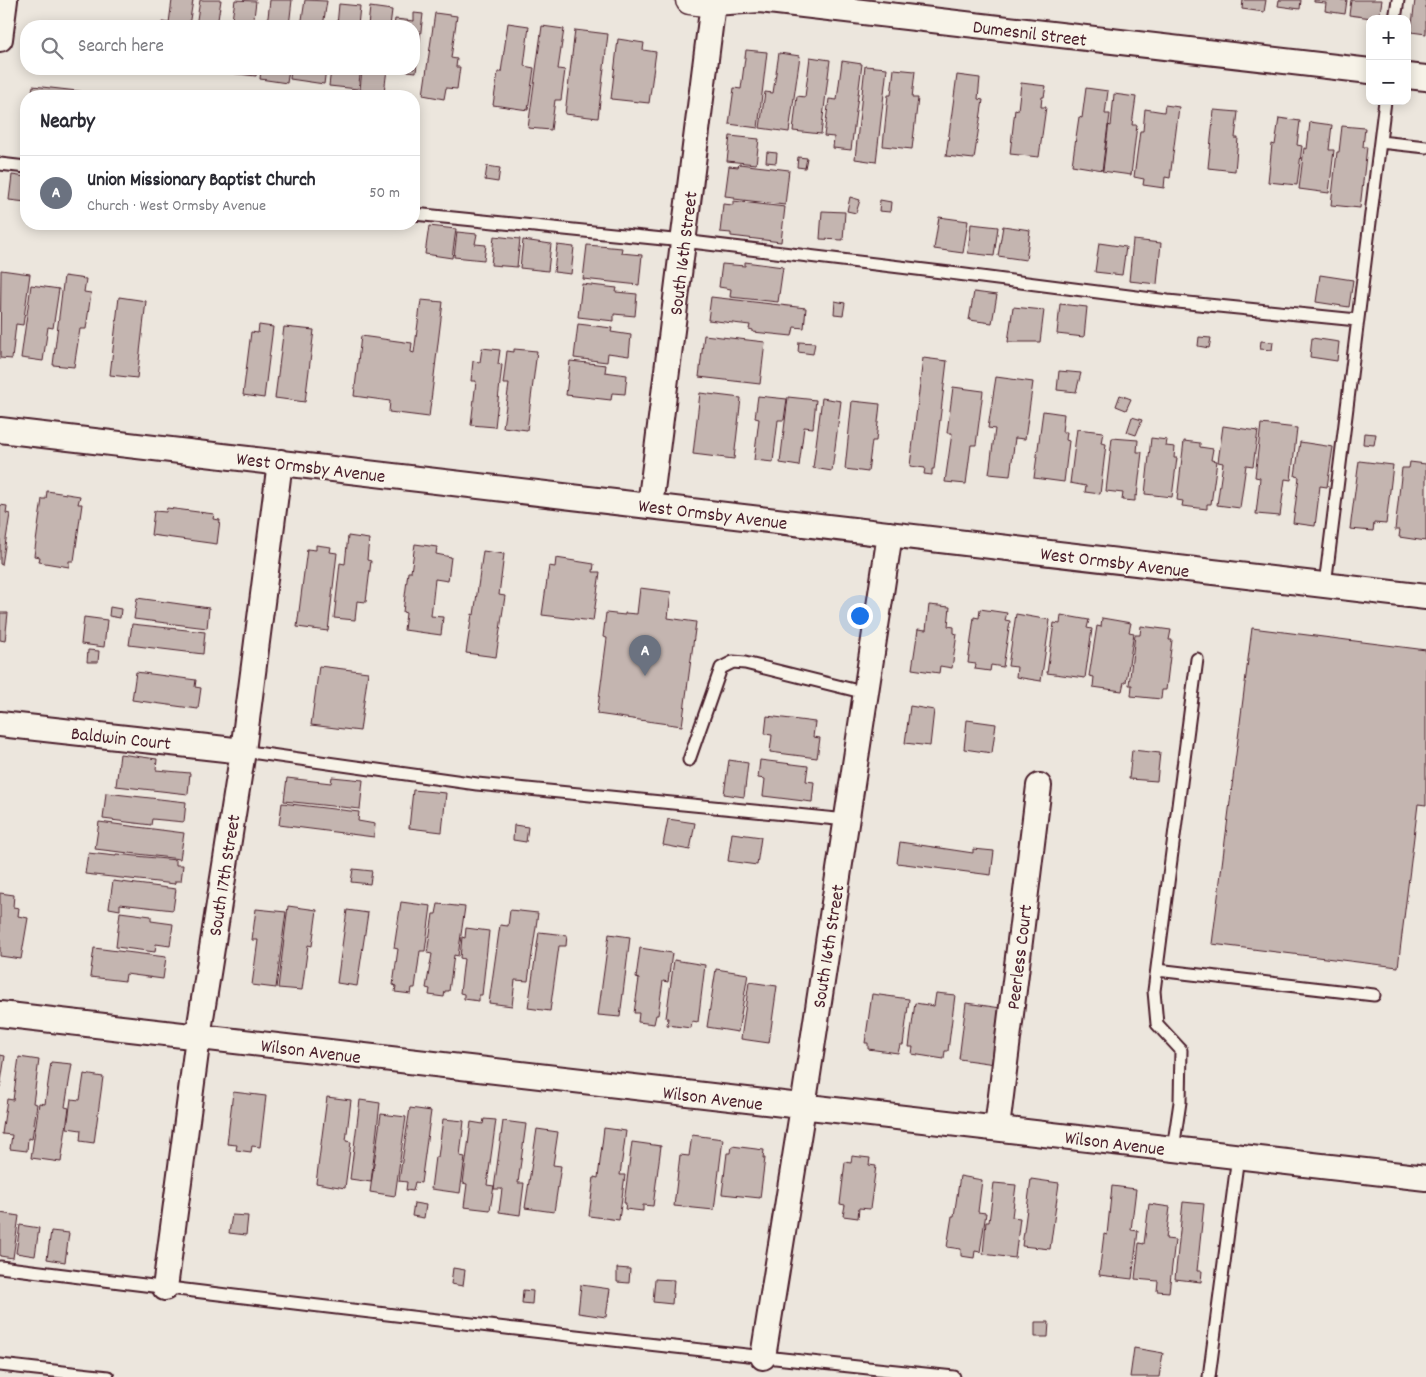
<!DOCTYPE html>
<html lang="en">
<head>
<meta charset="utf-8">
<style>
	body { margin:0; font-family:Dekko,sans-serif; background:#f7f7f7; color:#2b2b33 }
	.controls { position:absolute; right:15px; top:15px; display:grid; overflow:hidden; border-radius:10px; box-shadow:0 2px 12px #0003 }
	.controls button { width:45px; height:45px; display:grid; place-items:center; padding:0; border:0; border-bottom:1px solid #e1e1e2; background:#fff; color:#2b2b33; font:25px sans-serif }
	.you { position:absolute; left:859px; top:615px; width:18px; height:18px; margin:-12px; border:4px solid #fff; border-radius:50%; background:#1a73e8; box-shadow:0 0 0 8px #1a73e833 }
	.badge { display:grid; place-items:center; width:32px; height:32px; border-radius:50%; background:#d1495b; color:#fff; font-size:16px; font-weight:700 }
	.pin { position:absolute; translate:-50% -41px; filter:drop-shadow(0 1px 2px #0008) }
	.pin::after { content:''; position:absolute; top:26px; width:18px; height:15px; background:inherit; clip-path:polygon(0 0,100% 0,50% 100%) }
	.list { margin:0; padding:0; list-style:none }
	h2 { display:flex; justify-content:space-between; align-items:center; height:65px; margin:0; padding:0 20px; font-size:21px }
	h2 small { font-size:16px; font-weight:400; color:#7c7c81 }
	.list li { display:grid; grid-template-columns:32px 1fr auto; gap:15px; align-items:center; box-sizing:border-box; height:75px; padding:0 20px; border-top:1px solid #e1e1e2 }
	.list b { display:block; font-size:19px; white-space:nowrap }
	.list p { margin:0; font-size:16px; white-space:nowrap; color:#7c7c81 }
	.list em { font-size:16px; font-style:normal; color:#7c7c81 }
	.icon { flex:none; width:28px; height:28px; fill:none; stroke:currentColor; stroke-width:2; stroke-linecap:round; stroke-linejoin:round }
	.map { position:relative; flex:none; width:1426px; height:1377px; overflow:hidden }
	.search { position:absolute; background:#fff; box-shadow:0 2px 12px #0003; left:20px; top:20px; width:400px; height:55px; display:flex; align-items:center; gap:12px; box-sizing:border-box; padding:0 18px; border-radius:20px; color:#7c7c81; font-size:19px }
	.panel { position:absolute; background:#fff; box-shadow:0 2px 12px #0003; left:20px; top:90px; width:400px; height:140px; border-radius:20px }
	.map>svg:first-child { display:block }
	.building { fill:#c4b5b0; stroke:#4a1f2b }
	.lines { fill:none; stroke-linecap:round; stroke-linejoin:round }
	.lane-casing { stroke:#4a1f2b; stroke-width:15 }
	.street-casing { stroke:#4a1f2b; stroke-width:28 }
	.secondary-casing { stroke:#4a1f2b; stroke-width:31 }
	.lane { stroke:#f7f3e8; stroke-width:11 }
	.street { stroke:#f7f3e8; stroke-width:24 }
	.secondary { stroke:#f7f3e8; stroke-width:28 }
	.labels { text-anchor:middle; stroke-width:4; stroke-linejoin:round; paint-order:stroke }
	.street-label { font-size:19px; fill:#4a1f2b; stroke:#f7f3e8 }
</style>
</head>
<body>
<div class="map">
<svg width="1426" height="1377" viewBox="0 0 1426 1377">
	<rect width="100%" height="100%" fill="#ece6dd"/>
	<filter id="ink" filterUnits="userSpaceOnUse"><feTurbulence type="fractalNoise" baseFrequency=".02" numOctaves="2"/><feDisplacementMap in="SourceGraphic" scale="10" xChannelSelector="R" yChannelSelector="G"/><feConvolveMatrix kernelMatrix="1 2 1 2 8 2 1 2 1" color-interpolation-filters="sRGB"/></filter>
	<g filter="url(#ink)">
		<path class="building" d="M172 0H193L189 26H161L162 22 169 23Z
			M200 0H221L217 26H196Z
			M235 0 256 1 253 26H231Z
			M270 0H292L289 26H267Z
			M305 0 327 1 323 26H301Z
			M1243 0H1266L1264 12 1242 9Z
			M1279 0H1301L1300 9 1278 6Z
			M1314 0H1347L1345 14 1325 11 1326 3 1314 2Z
			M1351 0H1382L1379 19 1349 15Z
			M1415 0H1426V34L1411 32Z
			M339 4 360 6 358 26H337Z
			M370 7 392 10 390 26H368Z
			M414 13 423 14 416 72 389 69H414V26H394L395 19 414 21Z
			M435 13 457 16 451 58 457 59 456 67H460L457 89 446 88 444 99 423 95Z
			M508 23 529 26 524 66 534 68 528 110 493 105 498 72H501Z
			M542 26 564 29 558 69 565 70 561 100H555L551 130 528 128Z
			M575 30 608 34 598 118 565 114Z
			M618 39 644 43 643 50 656 52 649 103 611 99Z
			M746 50 767 52 758 128 729 124 734 88 741 89Z
			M779 53 800 56 789 132 760 128 765 92 773 93Z
			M810 57 830 60 821 134 793 131 797 96 805 97Z
			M842 61 862 64 851 150 833 148 834 137 824 136 829 99 837 100Z
			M865 66 887 68 876 162 855 159Z
			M222 69H257L256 76 221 72Z
			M261 69H289L287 83 260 79Z
			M291 69H326L324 84 290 79Z
			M331 69H361L358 89 329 86Z
			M362 69H387L384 93 360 90Z
			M894 69 915 71 912 98H918L912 149 883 146 888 95H891Z
			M957 75 980 78 978 99 983 100 974 159 946 156Z
			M1021 83 1046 86 1044 97H1042L1041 107H1046L1039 157 1010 154 1015 109 1018 110Z
			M33 86 104 94V96H31Z
			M1086 88 1108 91 1105 114H1110L1103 170 1072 165 1079 117 1082 118Z
			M1114 94 1136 97 1132 125H1137L1131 175 1102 171 1108 125 1111 126Z
			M1165 105 1179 107 1170 178 1165 177 1164 188 1143 185 1144 179 1134 177 1140 131H1143L1145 109 1164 112Z
			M1214 110 1238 112 1235 138H1238L1235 171 1208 168Z
			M1279 118 1300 121 1297 145 1302 146 1297 185 1268 182 1272 144 1275 145Z
			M1310 122 1332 125 1329 150H1334L1329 193 1299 189 1304 148 1307 149Z
			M1342 126 1365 128 1363 147H1367L1360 208 1331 205 1337 152H1339Z
			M730 136 759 139 756 164 727 161Z
			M767 152 777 153 776 163 766 162Z
			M798 157 807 158 805 168 797 167Z
			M739 164 789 170 785 205 734 199V197L725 196 729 166 738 167Z
			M487 166 500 168 498 182 485 180Z
			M12 175 26 177V202L9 200Z
			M850 197 860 200 856 213 847 211Z
			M880 200 891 202 890 212 879 211Z
			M733 201 785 207 781 242 731 236V233L720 232 723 204 733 205Z
			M822 211 845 212 843 240 820 239Z
			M939 217 968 221 963 253 934 249Z
			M971 224 998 227 994 256 968 253Z
			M429 226 456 229 452 258 425 254Z
			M1003 226 1030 230 1026 260 998 256Z
			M457 232 477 234 475 244 486 245 484 260 454 257Z
			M494 236 520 239 517 267 491 265Z
			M523 240 551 244 548 271 520 268Z
			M1133 240 1161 243 1157 284 1129 281Z
			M1099 243 1126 247 1122 275 1095 272Z
			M557 245 574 247 571 274 554 272Z
			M587 245 622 248 621 253 642 255 639 285 583 279Z
			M745 262 783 267 778 302 730 297 731 289 719 287 722 264 745 266Z
			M1 270 30 274 23 325 16 324 12 359 0 358Z
			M1320 275 1353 280 1349 307 1316 302Z
			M64 276 86 279 84 292 91 293 86 329H80L74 367 53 365Z
			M582 284 617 288 616 292 637 294 635 316 614 314V321L578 317Z
			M31 285 59 289 53 328 48 327 43 361 21 358Z
			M974 292 997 295 992 323 969 320Z
			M119 297 146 301 137 378 110 375Z
			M711 297 806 308 804 328 794 327 792 336 753 332V330L749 329 750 325 708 320Z
			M421 300 443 302 429 417 389 412 390 401 354 396 361 336 412 343 411 352 414 353Z
			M835 301 845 303 843 315 834 314Z
			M1060 304 1087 307 1084 337 1057 334Z
			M1013 307 1044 310 1040 342H1008Z
			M578 324 612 328 611 332 631 335 629 356 608 353 607 362 574 358Z
			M259 325 273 327 264 398 243 395 251 332 258 333Z
			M284 327 314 330 305 402 275 398Z
			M704 335 765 342 760 384 699 377Z
			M1199 337 1211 338 1209 348 1198 346Z
			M1312 338 1339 342 1337 361 1310 357Z
			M1261 341 1273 342 1272 350 1260 349Z
			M799 342 815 343 813 354 798 352Z
			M482 348 500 350 498 364 502 365 495 427 471 425 476 381H471L473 361 480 362Z
			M514 349 537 351 527 430 503 427 509 384H503L507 351 514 352Z
			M923 358 947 361 934 469H932V475L924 474 925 468 910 466Z
			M570 361 606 365 605 372 627 375 625 394 612 393 611 400 566 395Z
			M1059 371 1081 373 1076 392 1057 390Z
			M996 377 1033 382 1025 439 1015 438 1010 476 989 474 995 429 988 428Z
			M953 387 983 391 976 445H971L966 484 945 482 952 433H947Z
			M700 393 741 398 734 459 693 454Z
			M1120 395 1131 399 1126 410 1116 406Z
			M758 396 787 399 784 420H778L773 462 754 460 759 419 755 418Z
			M788 397 816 400 813 428 804 427 799 466 780 463Z
			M822 398 841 401 832 471 813 468Z
			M852 401 880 404 876 441H872L868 472 845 469Z
			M1043 411 1064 414 1062 432H1067L1066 440 1069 441 1064 482 1034 478Z
			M1132 417 1142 420 1136 435 1127 432Z
			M1261 424 1297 428 1291 480 1285 479 1280 516 1256 514 1260 478 1255 477Z
			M1223 426 1258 431 1253 466 1246 465 1240 508 1217 505 1223 463 1218 462Z
			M1077 429 1103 432 1101 443 1106 444 1100 494 1085 492 1086 486 1070 483Z
			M1364 433 1376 434 1374 445 1363 444Z
			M1112 438 1138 440 1137 452H1142L1137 496 1135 495V501L1122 500 1123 493 1106 491Z
			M1151 438 1167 440 1166 446 1175 447 1174 458H1177L1172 497 1145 494Z
			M1184 441 1200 443V447L1213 449 1211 460 1217 461 1211 504H1207V509L1182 506 1183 501 1177 500Z
			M1300 442 1333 447 1327 487 1320 486 1315 526 1293 523 1299 477 1295 476Z
			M1359 461 1393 465 1386 524 1374 523 1373 531 1350 529Z
			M1410 462 1426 464V541L1399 537 1400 530H1395L1402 468H1409Z
			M47 491 80 496 78 504H82L74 561H69V567L39 562 40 557 34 556 42 499H46Z
			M0 505 7 506 6 513 10 514 2 565 0 564Z
			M167 508 214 514 213 519 220 520 217 544 151 535 154 511 166 512Z
			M348 536 369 539 367 560 371 561 366 602 357 601 355 620 334 618 340 563 345 564Z
			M415 544 437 547 436 554 451 557 448 581 435 579 431 616 443 617 441 635 404 630 406 613 403 612 408 572H411Z
			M316 545 331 547 330 552 337 553 328 631 297 627 307 549 316 550Z
			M483 551 504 554 499 595 505 596 496 657 466 653 472 614 474 615Z
			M556 558 594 564 593 572H600L593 621 542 615 549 566 555 567Z
			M640 588 671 592 668 618 696 622 682 726 597 714 607 638 603 637 606 613 625 615V613L637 614Z
			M137 598 209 608 207 628 134 619Z
			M929 605 950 607 948 626 954 627V633L957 634 952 668 940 666 939 673 912 669 918 629 926 630Z
			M110 607 121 609 120 618 109 616Z
			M980 609 1007 613 1005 620 1010 621 1003 667 991 665 990 671 975 669 976 664 968 663 974 617 979 618Z
			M0 613H8L5 641 0 640Z
			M1016 614 1050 620 1041 681 1016 677 1017 667 1008 666Z
			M1061 615 1089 620 1087 628 1092 629 1085 678 1047 673 1054 623 1060 624Z
			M84 617 107 620 104 647 81 644Z
			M1102 618 1131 623 1129 632 1134 633 1126 682H1124L1122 691 1093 687 1094 677 1089 676 1097 626 1101 627Z
			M132 624 205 632 203 654 129 645Z
			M1141 626 1171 630 1169 640H1172L1166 690H1162L1161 699 1131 696 1132 685H1129L1135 635H1140Z
			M1252 628 1426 650V805L1418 804 1398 967 1212 944Z
			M88 650 99 651 98 662H87Z
			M319 666 368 672 360 731 311 725Z
			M136 672 196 680 195 687 201 688 198 709 132 700Z
			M910 706 934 710 930 746 905 743Z
			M767 716 815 722 813 737 820 738 817 758 770 752 772 735 765 734Z
			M967 720 996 724 992 753 964 749Z
			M1132 750 1160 753 1157 781 1129 779Z
			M120 754 157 759 156 770 190 773 188 794 116 786Z
			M729 760 748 763 744 797 724 794Z
			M760 760 808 766 806 781 814 782 812 802 763 796 765 779 758 778Z
			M332 777 363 780 360 809 284 801 287 778 331 783Z
			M413 790 446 793 442 832 409 828Z
			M106 793 186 802 184 822 152 819 151 825 103 819Z
			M282 803 359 812 358 821 375 824 374 837 279 825Z
			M668 819 695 823 690 850 663 845Z
			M99 822 184 833 180 859 95 849Z
			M514 825 528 827 526 842 513 840Z
			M732 833 761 837 757 865 728 861Z
			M900 842 973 853V849L994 851 991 875 897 863Z
			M88 853 116 856V854L176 860V865H183L181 881H175V884L85 874Z
			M353 869 372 871 370 884 351 882Z
			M113 881 176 889 173 910 120 904V910L109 908Z
			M0 893 14 895 13 907 19 908 18 916 28 918 21 959 0 956Z
			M401 902 431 906 425 951H420L415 988H412L411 994 395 992 396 986 393 985 398 949 394 948Z
			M438 904 465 907 458 956 454 955 449 991H445L444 997 429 995 430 989 426 988 432 954 427 953 433 914H436Z
			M288 906 317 910 312 946 308 945 302 990 278 988Z
			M256 909 286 912 276 988 252 985 258 940H252Z
			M347 910 368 913 357 986 337 983Z
			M510 910 538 913 528 981 515 980 512 1006 489 1003 500 925 508 926Z
			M120 912 151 916V921L173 924 170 946 156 944 155 952 116 947Z
			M466 928 489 931 482 995H479V1001L464 999V994L460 993 464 959 460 958 462 937 465 938Z
			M539 932 567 935 566 946H559L550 1011 528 1008Z
			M609 934 630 937 620 1017 598 1015Z
			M94 948 166 957 163 979 126 974 125 981 90 977Z
			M640 948 672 953 668 982 663 981 658 1015H656L654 1024 638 1022 639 1013H634L639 979 636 978Z
			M674 960 705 965 698 1022 692 1021 691 1028 667 1025 668 1018H666Z
			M716 969 748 974 738 1032 707 1027Z
			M749 982 777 986 769 1043 741 1039Z
			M936 993 955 995 948 1051H945L944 1059 912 1054 913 1047H909L915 1003 934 1006Z
			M872 994 909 999 903 1045H900L898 1053 868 1049V1043H865Z
			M966 1003 1001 1008 995 1064 959 1059Z
			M0 1055 5 1056 0 1088Z
			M19 1057 39 1060 33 1103 37 1104 32 1139 28 1138 27 1151 10 1149 12 1135 2 1134 7 1099 13 1100Z
			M51 1062 72 1064 65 1107 69 1108 61 1162 31 1158 39 1103 45 1104Z
			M84 1074 103 1077 94 1143 80 1141 81 1130 67 1128 71 1099 80 1100Z
			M233 1092 266 1096 260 1147 252 1146 251 1152 236 1150 237 1145 227 1144Z
			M327 1097 351 1100 346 1141 351 1142 345 1188 316 1183Z
			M360 1100 380 1103 371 1182 350 1179Z
			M410 1108 431 1111 421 1183 415 1182 413 1191 406 1190 407 1182 399 1181Z
			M381 1114 406 1117 395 1196 370 1192Z
			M443 1119 464 1121 460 1156 465 1157 460 1193 431 1189 435 1157H438Z
			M484 1119 496 1120 487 1185 494 1186 490 1210 464 1207 467 1184 463 1183 471 1122 483 1124Z
			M503 1121 526 1124 518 1183H524L520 1215 499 1212 502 1189H494Z
			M604 1128 626 1131 620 1175H625L619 1220 589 1216 594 1177 598 1178Z
			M537 1129 558 1132 553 1165 561 1166 554 1212 525 1208Z
			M692 1135 723 1139 714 1210 674 1206 680 1155 689 1156Z
			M632 1142 661 1146 653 1206 643 1205V1211L625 1209 626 1203H624Z
			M732 1146 764 1150 763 1158H765L760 1198 722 1194 727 1153H731Z
			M852 1156 870 1158 869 1165 876 1166 870 1209 859 1208 858 1218 843 1216 845 1205 840 1204 845 1162 851 1163Z
			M960 1176 982 1180 978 1212 986 1213 980 1252 975 1251 974 1258 961 1256V1249L947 1247 952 1216H954Z
			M1031 1179 1059 1183 1050 1249 1022 1246Z
			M994 1183 1016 1185 1012 1217 1020 1218 1015 1258 983 1254 986 1222H989Z
			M1112 1186 1136 1189 1131 1230 1138 1231 1132 1279 1099 1275 1104 1234 1107 1235Z
			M1183 1202 1204 1204 1197 1271H1202L1201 1282 1175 1279Z
			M414 1203 426 1205 424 1218 412 1216Z
			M1149 1204 1170 1207 1166 1239 1175 1240 1169 1292 1157 1291 1158 1281 1135 1279 1139 1243 1144 1244Z
			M0 1213 19 1216 13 1258 0 1256Z
			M232 1215 248 1216 246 1235 229 1233Z
			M20 1225 39 1228 35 1256 16 1253Z
			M51 1231 69 1233 65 1262 47 1259Z
			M453 1268 465 1270 463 1286 451 1284Z
			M617 1268 630 1269 629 1283 617 1282Z
			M655 1279 674 1280 672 1304 653 1302Z
			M581 1285 610 1289 606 1317 578 1313Z
			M523 1290 533 1291 532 1304 522 1303Z
			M1035 1322H1049L1048 1337H1035Z
			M1134 1348 1163 1353 1159 1377H1130Z"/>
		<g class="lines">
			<g class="lane-casing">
				<path id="lane" d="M1395 19 1398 0
					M1380 142 1426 147
					M0 164 26 167
					M414 214 683 241 950 273 1168 301 1357 320
					M1325 585 1385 101
					M243 751 477 784 847 820
					M689 760 721 668 733 662 745 663 866 693
					M1157 970 1374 995
					M1173 1149 1180 1102 1181 1050 1157 1024 1154 991 1197 659
					M0 1267C318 1307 636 1344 954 1377
					M0 1365 108 1377
					M1209 1377 1238 1156"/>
			</g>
			<g class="street-casing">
				<path id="street" d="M0 39 5 0
					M1407 76 1426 78
					M0 430 1426 597
					M650 506 713 3 760 0 1370 71
					M0 724 243 751
					M0 1014 1426 1178
					M997 1128 1039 786
					M165 1288 198 1037 243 751 280 462
					M763 1357 803 1107 890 534"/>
			</g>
			<g class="secondary-casing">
				<path id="secondary" d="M690 0 713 3V0"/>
			</g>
			<use href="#lane" class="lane"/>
			<use href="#street" class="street"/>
			<use href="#secondary" class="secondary"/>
		</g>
	</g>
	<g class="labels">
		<g class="street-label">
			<text transform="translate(1030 32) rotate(7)" y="7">Dumesnil Street</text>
			<text transform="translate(682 253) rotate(-83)" y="7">South 16th Street</text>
			<text transform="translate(311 466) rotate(7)" y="7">West Ormsby Avenue</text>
			<text transform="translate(713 513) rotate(7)" y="7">West Ormsby Avenue</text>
			<text transform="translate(1115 561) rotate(7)" y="7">West Ormsby Avenue</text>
			<text transform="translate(121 737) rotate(6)" y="7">Baldwin Court</text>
			<text transform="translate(223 875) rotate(-81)" y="7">South 17th Street</text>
			<text transform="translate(827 946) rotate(-81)" y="7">South 16th Street</text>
			<text transform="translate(1018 957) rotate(-83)" y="7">Peerless Court</text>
			<text transform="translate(311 1050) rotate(7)" y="7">Wilson Avenue</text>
			<text transform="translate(713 1097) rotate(7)" y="7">Wilson Avenue</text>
			<text transform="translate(1115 1142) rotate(7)" y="7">Wilson Avenue</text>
		</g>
	</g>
</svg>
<div class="controls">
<button>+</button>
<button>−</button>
</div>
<div class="you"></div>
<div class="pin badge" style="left:645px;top:676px;background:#6b7280">A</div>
<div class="search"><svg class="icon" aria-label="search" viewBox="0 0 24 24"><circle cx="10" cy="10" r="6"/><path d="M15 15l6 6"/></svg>Search here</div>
<section class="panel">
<h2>Nearby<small></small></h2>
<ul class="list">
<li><span class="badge" style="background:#6b7280">A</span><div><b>Union Missionary Baptist Church</b><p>Church · West Ormsby Avenue</p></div><em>50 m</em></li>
</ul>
</section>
</div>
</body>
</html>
